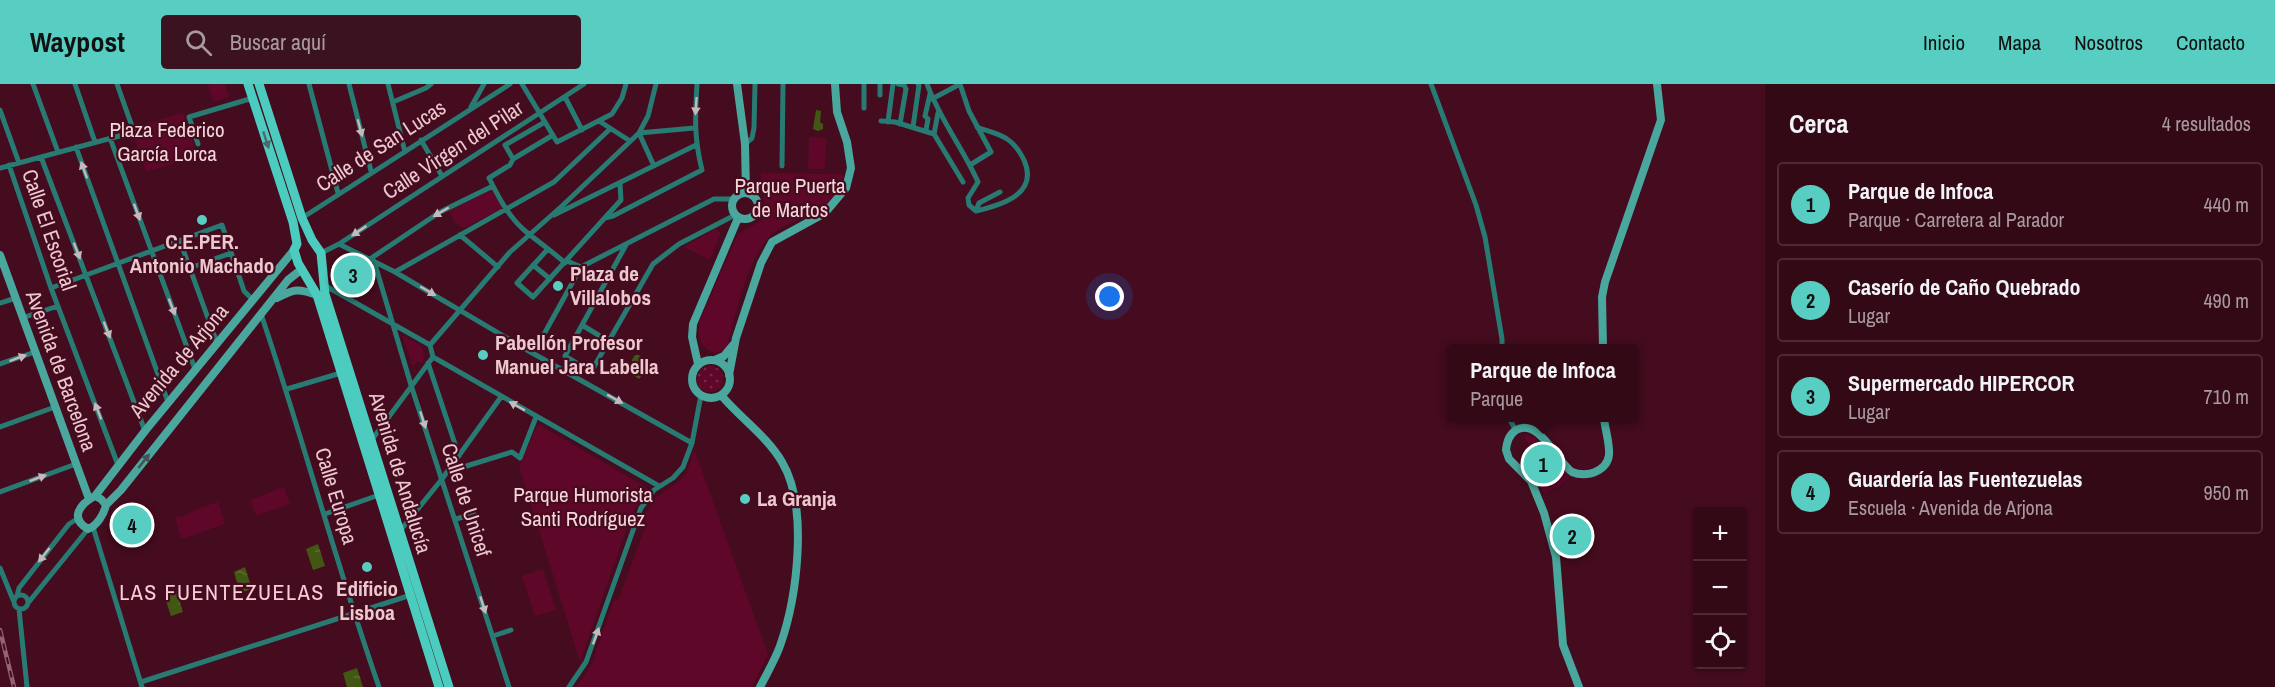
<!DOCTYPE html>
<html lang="es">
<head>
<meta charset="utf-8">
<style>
	body { margin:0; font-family:"Archivo Narrow",sans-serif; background:#3b121f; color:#f1f3f6 }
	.controls { position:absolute; right:18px; bottom:18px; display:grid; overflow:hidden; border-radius:6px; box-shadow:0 2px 4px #0004 }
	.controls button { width:54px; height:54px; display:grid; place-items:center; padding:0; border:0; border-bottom:2px solid #4e2a35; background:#330916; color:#f1f3f6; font:30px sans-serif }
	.you { position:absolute; left:1110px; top:213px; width:21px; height:21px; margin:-15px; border:4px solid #fff; border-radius:50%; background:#1a73e8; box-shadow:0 0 0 9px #1a73e833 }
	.badge { display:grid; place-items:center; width:39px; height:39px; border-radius:50%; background:#57cec1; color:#111; font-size:20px; font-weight:700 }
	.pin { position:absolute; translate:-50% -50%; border:3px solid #fff; box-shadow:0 2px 6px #0006 }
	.popup { position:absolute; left:1447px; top:260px; width:192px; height:78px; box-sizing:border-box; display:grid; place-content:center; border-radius:6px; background:#330916; filter:drop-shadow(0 2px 4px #0005); font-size:20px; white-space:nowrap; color:#a99aa1 }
	.popup b { font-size:22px; color:#f1f3f6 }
	.popup::after { content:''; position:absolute; left:50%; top:100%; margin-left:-12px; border:12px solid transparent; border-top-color:#330916 }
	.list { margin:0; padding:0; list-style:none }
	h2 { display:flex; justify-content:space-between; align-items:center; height:78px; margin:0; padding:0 24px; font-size:26px }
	h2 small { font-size:20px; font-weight:400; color:#a99aa1 }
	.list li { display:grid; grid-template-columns:39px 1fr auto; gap:18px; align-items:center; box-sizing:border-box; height:84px; margin:0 12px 12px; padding:0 12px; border:2px solid #4e2a35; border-radius:6px }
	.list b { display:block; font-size:22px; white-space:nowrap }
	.list p { margin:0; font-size:20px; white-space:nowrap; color:#a99aa1 }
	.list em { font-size:20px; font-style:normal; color:#a99aa1 }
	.icon { flex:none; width:33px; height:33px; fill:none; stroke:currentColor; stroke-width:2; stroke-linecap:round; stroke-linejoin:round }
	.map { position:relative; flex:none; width:1765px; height:603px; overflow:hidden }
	header { display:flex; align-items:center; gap:36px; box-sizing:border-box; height:84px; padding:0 30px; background:#57cec1; color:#111 }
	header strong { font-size:28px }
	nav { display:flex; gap:33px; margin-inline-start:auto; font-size:21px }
	.search { width:420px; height:54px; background:#3b121f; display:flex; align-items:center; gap:15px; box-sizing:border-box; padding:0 21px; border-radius:6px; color:#a99aa1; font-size:22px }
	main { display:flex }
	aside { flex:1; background:#330916 }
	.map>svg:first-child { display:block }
	.grass { fill:url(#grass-dots) }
	.green { fill:#5f0729 }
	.water { fill:url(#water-ripples) }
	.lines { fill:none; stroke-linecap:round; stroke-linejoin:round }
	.street { stroke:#287b73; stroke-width:5 }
	.secondary { stroke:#49a79d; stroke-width:8 }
	.primary { stroke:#4ccbbf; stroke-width:9 }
	.rail-casing { stroke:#946571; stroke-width:4.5 }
	.rail { stroke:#440c1e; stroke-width:2; stroke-dasharray:7; stroke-linecap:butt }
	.oneway { fill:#c6b9bd }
	.oneway2 { fill:#486c6e }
	.oneway3 { fill:#465257 }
	.poi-dot { fill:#57cec1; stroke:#440c1e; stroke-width:2 }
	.labels { text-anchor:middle; stroke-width:4.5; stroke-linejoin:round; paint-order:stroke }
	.park-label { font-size:21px; fill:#f6d5db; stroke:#440c1e }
	.street-label { font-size:21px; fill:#edc8cf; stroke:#440c1e }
	.poi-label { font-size:21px; font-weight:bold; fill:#edc8cf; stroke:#440c1e; text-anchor:start }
	.neighbourhood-label { font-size:22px; letter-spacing:1.5px; fill:#f9cdd5; stroke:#440c1e }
</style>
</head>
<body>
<header>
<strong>Waypost</strong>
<div class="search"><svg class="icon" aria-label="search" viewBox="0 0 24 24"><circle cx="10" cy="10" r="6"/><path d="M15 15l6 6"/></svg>Buscar aquí</div>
<nav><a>Inicio</a><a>Mapa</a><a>Nosotros</a><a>Contacto</a></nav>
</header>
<main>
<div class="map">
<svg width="1765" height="603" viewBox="0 0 1765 603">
	<defs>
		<pattern id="grass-dots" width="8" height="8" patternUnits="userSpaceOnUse" patternTransform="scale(1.5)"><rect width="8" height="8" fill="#5f0729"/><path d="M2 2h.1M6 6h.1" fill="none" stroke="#762a47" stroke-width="1.8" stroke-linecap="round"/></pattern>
		<pattern id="water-ripples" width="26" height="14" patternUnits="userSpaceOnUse" patternTransform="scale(1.5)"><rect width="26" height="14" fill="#415713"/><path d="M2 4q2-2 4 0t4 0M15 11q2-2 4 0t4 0" fill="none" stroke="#5d6e34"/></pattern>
	</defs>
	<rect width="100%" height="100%" fill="#440c1e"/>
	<path class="grass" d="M697 295a13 13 0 1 1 26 0a13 13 0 1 1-26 0Z"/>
	<path class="green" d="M208 0H225L229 13 213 18Z
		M183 29 194 62 192 63 195 73 146 88 133 51 140 49 137 42Z
		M809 53 826 54 825 85H808Z
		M761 89 843 90C837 137 793 129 769 153 747 176 736 228 728 260L725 265 715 269C699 263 697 252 700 236L738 150 762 136C769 118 759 108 761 89Z
		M492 105 502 121 501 125 464 144 455 139 449 127Z
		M715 145 720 148V151L710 176 684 163Z
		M402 251 422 262 424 271 422 280 417 277 413 283 416 287 415 289Z
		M538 340 649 405 635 424 629 438 580 578 519 382Z
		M1526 351 1535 354 1570 393 1559 402 1544 410 1527 375 1534 371 1525 353Z
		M694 365 768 570 752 603H576L591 582 614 516 618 517 647 438 642 435 655 414 679 397 686 390Z
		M284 403 290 420 256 432 250 416Z
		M218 418 225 440 181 455 175 433 185 432 194 426Z
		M543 485 556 526 535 532 522 492Z"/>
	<path class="water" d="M816 26 821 27 820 38 823 40V45L818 47 813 45Z
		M635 271H639L642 275 640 282 643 290 639 295 633 291 632 276Z
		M318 460 325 482 313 486 306 465Z
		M245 483 252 505 240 509 234 488Z
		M176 506 183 528 171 532 164 511Z
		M357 584 363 603H347L343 589Z"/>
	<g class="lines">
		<path class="street" d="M33 0 58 68
			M75 0 95 58
			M309 0 338 109
			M349 0 371 87
			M388 0 405 68
			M522 0 557 58 612 30 622 14 626 0
			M898 0 904 1 906 5 900 40
			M927 0C940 36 963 64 978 98L968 114 969 121 976 127C1002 121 1039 110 1024 76 1020 68 1015 60 1007 55 998 49 986 47 977 43
			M960 0 969 27 991 68 970 81
			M1431 0 1476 121 1485 153 1502 255V264
			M880 11V0
			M565 13 582 46
			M932 15 960 0
			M393 18 426 4 431 0
			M471 23 484 0
			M864 24V0
			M0 26 19 79
			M938 29 934 50 963 98
			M599 37 630 57
			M881 37 895 38 934 50
			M545 38 505 61 513 75 553 51
			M888 38 893 0
			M913 43 919 1 918 0
			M926 46 928 35 925 32 930 10
			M639 49 694 44
			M639 49 654 82
			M110 54 195 285
			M421 56 442 92
			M198 60 189 33 253 14
			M745 60 752 54 754 44 755 0
			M76 63 168 318
			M41 73 145 347
			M513 75 510 81 489 94C498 112 508 132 524 146 537 157 552 167 565 179
			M9 81 51 204 118 381
			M782 82 783 0
			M0 84 134 48 117 0
			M976 127 979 119 1000 108
			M554 131 696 61
			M302 134 510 0
			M605 134 613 132 702 86C694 54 695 33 697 0
			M460 151 498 183
			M180 157 217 259
			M339 160 395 188 527 266 692 359
			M626 161 565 272 591 288 653 180 679 160 735 131
			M548 165 517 199 533 213 621 116 620 100
			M321 169 339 160 584 0
			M370 175 440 128 493 102
			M374 177 411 301 509 603
			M567 177 581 183 714 115H734
			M533 181 550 195
			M190 184 231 169
			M395 188 554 98 610 45
			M324 201 430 261
			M51 204 222 141 244 207 253 216
			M0 219 16 214
			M261 230C303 354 336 480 379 603
			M22 234 58 222
			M582 241 608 257
			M543 252 581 183
			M430 261 510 168 562 122 639 49 648 32 656 0
			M430 261 433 273 659 402
			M428 279 459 372
			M0 280 35 268
			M287 305 341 289
			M1509 334 1516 347
			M0 343 55 323
			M371 357 433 273
			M460 384 512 368 520 374 536 333
			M0 408 76 380
			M325 430 379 411
			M456 435 474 430
			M93 443 142 603
			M400 447 442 395 501 313
			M0 484 14 518
			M14 518a7 7 0 1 1 14 0a7 7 0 1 1-14 0Z
			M17 512 19 504 69 440 77 435
			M28 519 88 445
			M19 525 27 603
			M493 552 511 546
			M141 598 411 511
			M569 603 586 578 641 424 654 406 673 394 683 383 692 359 701 311"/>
		<path class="secondary" d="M737 0 745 60 746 109
			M732 122a13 13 0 1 1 26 0a13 13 0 1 1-26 0Z
			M0 171 89 415
			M277 214C294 205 298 204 317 211
			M1603 264 1602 213 1605 198 1661 36 1657 0
			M715 276 724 272 733 261
			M692 295a19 19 0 1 1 38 0a19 19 0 1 1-38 0Z
			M698 280 692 253 693 240 738 134
			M729 291 736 254 761 179 772 158 825 129 846 104 851 84 847 58 837 28 835 0
			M721 311C740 334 767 352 782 378 809 423 797 514 780 562 775 576 767 589 760 603
			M95 412 145 347 294 166
			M95 412 101 415 106 421C104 430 97 442 88 445 69 434 80 420 95 412Z
			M106 421 121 406 288 196 302 185
			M1579 603 1563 561 1556 473 1544 429 1531 397 1509 375 1506 366C1507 357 1509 351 1516 346 1539 333 1557 378 1572 388 1579 391 1589 391 1595 388 1602 385 1608 379 1609 371 1610 359 1605 346 1604 334"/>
		<path class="primary" d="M248 0 293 138 297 160 294 166 298 179 317 211 439 603
			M259 0 302 134 312 156 321 169 325 210 449 603"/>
		<g class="rail-casing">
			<path id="rail" d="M0 546 14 603"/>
		</g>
		<use href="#rail" class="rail"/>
	</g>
	<defs><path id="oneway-solid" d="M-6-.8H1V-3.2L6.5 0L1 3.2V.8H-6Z" transform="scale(1.5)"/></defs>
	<g class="oneway">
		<use href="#oneway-solid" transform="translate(696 22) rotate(94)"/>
		<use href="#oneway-solid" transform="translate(360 44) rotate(75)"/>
		<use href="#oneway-solid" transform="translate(84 86) rotate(-110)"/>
		<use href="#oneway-solid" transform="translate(137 128) rotate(70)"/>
		<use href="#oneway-solid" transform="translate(441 128) rotate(150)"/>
		<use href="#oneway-solid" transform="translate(359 147) rotate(146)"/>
		<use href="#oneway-solid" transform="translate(77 167) rotate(69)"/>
		<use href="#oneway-solid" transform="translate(428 207) rotate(30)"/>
		<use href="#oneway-solid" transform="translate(172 223) rotate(69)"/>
		<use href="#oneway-solid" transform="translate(107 246) rotate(69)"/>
		<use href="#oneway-solid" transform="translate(18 274) rotate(-20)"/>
		<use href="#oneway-solid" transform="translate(615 315) rotate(29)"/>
		<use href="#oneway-solid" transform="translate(517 322) rotate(-151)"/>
		<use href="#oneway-solid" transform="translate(98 327) rotate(-111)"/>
		<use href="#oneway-solid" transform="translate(423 336) rotate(72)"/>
		<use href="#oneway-solid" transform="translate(38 394) rotate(-20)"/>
		<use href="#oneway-solid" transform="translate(44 471) rotate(128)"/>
		<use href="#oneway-solid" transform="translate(483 521) rotate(72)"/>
		<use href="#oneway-solid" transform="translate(596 552) rotate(-70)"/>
	</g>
	<use class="oneway2" href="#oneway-solid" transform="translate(266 56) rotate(72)"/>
	<use class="oneway3" href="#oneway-solid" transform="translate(144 377) rotate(-52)"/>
	<g class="poi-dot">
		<circle cx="202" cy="136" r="6"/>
		<circle cx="558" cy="202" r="6"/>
		<circle cx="483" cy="271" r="6"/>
		<circle cx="745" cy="415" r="6"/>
		<circle cx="367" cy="483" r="6"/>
	</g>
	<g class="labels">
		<g class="park-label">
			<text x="167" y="53">Plaza Federico<tspan x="167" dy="24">García Lorca</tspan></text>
			<text x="790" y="109">Parque Puerta<tspan x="790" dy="24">de Martos</tspan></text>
			<text x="583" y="418">Parque Humorista<tspan x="583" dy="24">Santi Rodríguez</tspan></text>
		</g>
		<g class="street-label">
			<text transform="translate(381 62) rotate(-33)" y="7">Calle de San Lucas</text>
			<text transform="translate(453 66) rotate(-33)" y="7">Calle Virgen del Pilar</text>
			<text transform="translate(49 146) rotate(71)" y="7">Calle El Escorial</text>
			<text transform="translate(179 277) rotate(-50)" y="7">Avenida de Arjona</text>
			<text transform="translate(61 287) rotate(70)" y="7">Avenida de Barcelona</text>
			<text transform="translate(400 389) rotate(73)" y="7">Avenida de Andalucía</text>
			<text transform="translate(336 412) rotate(73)" y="7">Calle Europa</text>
			<text transform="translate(466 416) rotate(72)" y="7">Calle de Unicef</text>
		</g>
		<g class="poi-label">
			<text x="202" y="165" text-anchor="middle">C.E.PER.<tspan x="202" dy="24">Antonio Machado</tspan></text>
			<text x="570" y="197">Plaza de<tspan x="570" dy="24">Villalobos</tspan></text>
			<text x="495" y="266">Pabellón Profesor<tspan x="495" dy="24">Manuel Jara Labella</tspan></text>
			<text x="757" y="422">La Granja</text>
			<text x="367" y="512" text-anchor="middle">Edificio<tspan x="367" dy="24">Lisboa</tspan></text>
		</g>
		<g class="neighbourhood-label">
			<text x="222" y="516">LAS FUENTEZUELAS</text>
		</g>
	</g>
</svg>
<div class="controls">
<button>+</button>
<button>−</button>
<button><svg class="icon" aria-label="locate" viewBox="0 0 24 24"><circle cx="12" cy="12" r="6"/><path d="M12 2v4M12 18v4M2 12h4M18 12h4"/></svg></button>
</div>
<div class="you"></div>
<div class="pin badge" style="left:1543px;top:380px">1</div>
<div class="popup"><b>Parque de Infoca</b>Parque</div>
<div class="pin badge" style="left:1572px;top:452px">2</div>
<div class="pin badge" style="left:353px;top:191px">3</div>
<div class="pin badge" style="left:132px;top:441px">4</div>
</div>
<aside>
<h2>Cerca<small>4 resultados</small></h2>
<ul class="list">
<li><span class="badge">1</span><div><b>Parque de Infoca</b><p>Parque · Carretera al Parador</p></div><em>440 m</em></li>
<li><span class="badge">2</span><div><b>Caserío de Caño Quebrado</b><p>Lugar</p></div><em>490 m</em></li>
<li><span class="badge">3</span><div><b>Supermercado HIPERCOR</b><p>Lugar</p></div><em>710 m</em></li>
<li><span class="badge">4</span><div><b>Guardería las Fuentezuelas</b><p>Escuela · Avenida de Arjona</p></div><em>950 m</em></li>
</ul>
</aside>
</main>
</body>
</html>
